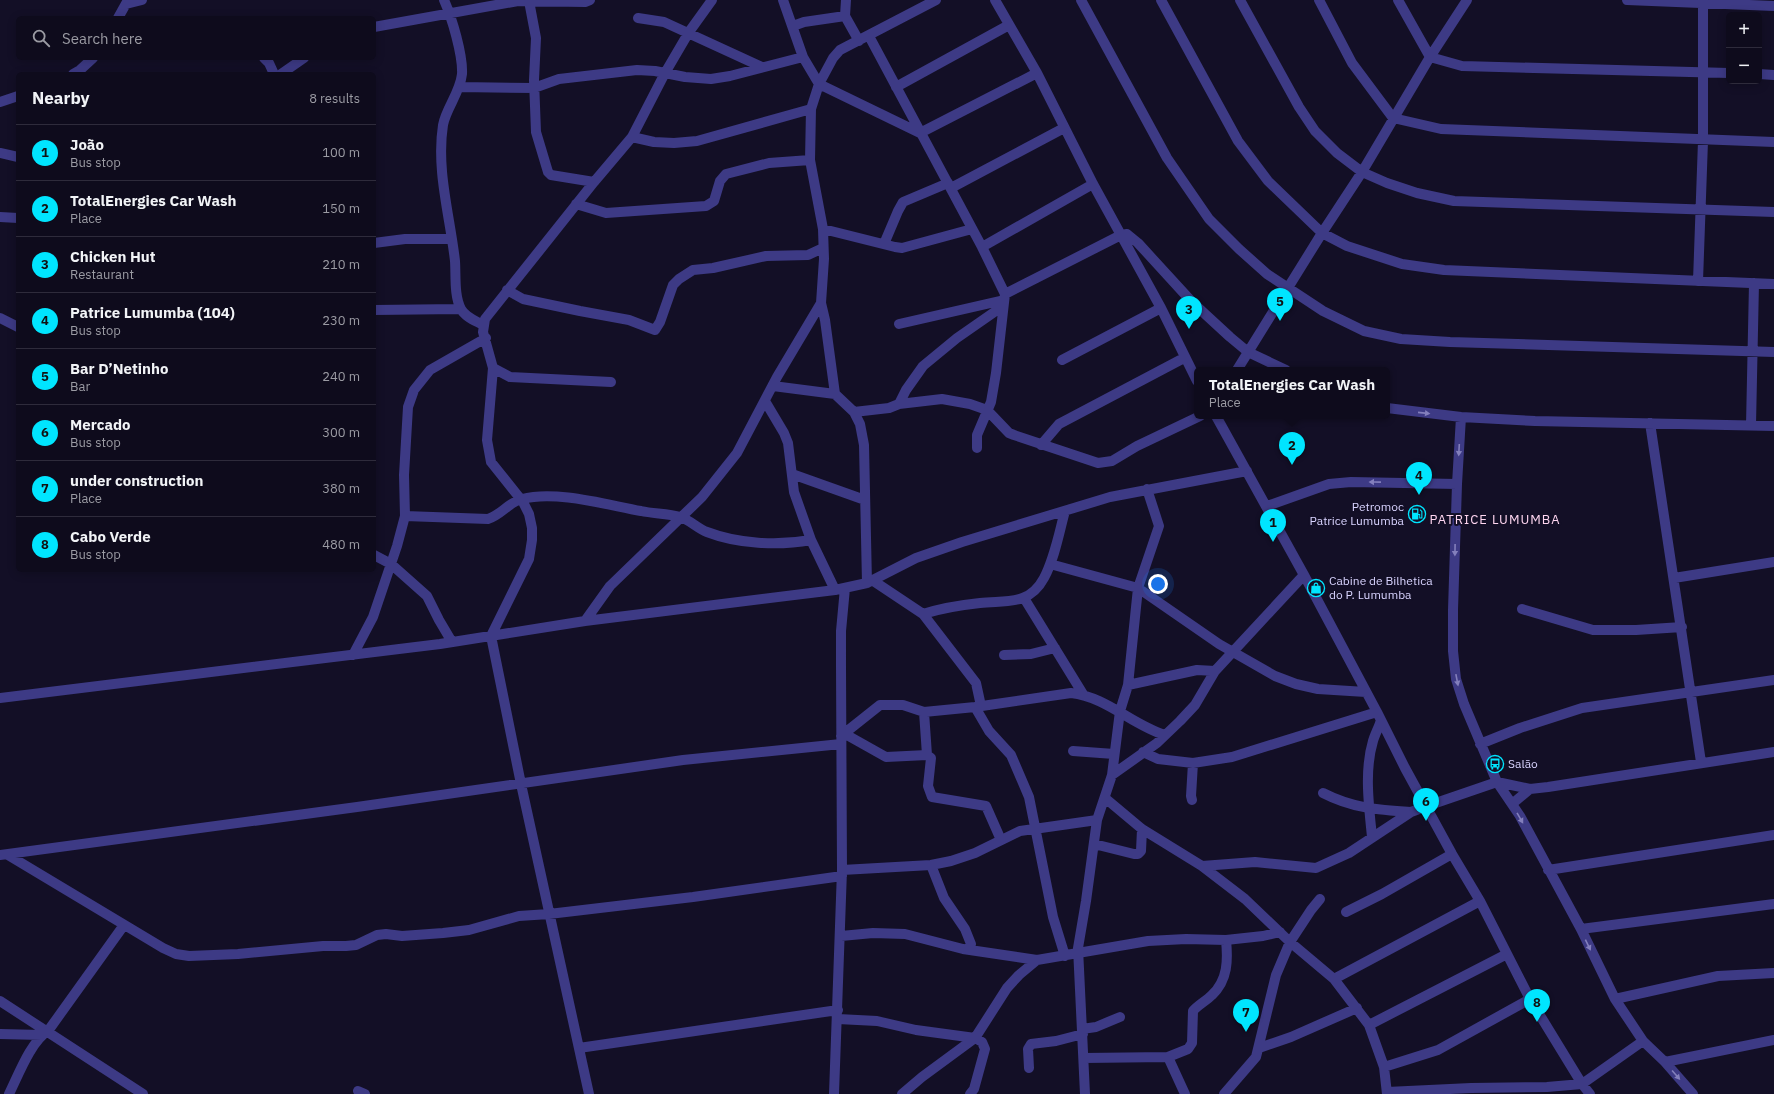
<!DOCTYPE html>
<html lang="en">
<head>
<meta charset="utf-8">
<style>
	body { margin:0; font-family:"IBM Plex Sans",sans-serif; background:#1c1929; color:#f1f3f6 }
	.controls { position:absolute; right:12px; top:12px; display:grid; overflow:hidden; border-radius:6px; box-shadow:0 2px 10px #0003 }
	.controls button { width:36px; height:36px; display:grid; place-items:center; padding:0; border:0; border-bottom:1px solid #2e2b3b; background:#0e0b1c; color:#f1f3f6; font:20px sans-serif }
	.you { position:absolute; left:1158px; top:584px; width:14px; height:14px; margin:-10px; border:3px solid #fff; border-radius:50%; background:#1a73e8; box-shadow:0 0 0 6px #1a73e833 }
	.badge { display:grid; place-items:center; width:26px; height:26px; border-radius:50%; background:#00e5ff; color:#111; font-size:13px; font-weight:700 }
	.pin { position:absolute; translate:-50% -33px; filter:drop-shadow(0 1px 2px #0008) }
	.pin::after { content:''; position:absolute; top:21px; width:14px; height:12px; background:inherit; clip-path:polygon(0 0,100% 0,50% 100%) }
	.popup { position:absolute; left:1194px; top:367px; width:196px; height:52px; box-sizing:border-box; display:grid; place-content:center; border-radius:6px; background:#0e0b1c; filter:drop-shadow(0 1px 3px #0005); font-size:13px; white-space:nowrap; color:#9b9ba3 }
	.popup b { font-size:15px; color:#f1f3f6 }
	.popup::after { content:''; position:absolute; left:50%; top:100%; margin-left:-8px; border:8px solid transparent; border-top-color:#0e0b1c }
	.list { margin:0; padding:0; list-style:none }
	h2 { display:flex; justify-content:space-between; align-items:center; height:52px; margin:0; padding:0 16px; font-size:17px }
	h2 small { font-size:13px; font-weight:400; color:#9b9ba3 }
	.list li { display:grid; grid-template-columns:26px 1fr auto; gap:12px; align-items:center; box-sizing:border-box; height:56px; padding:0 16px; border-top:1px solid #2e2b3b }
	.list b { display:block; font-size:15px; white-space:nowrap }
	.list p { margin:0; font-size:13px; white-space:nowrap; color:#9b9ba3 }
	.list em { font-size:13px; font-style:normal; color:#9b9ba3 }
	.icon { flex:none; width:22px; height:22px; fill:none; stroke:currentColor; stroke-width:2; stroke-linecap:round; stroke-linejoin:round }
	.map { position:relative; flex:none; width:1774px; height:1094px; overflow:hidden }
	.search { position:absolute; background:#0e0b1c; box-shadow:0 2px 10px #0003; left:16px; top:16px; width:360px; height:44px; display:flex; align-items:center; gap:10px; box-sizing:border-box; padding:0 14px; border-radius:6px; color:#9b9ba3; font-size:15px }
	.panel { position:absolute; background:#0e0b1c; box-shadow:0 2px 10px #0003; left:16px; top:72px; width:360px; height:500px; border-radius:6px }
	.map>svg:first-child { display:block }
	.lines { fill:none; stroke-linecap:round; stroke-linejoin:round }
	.minor { stroke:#3d3a85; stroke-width:10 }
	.oneway { fill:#837fbc }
	.labels { text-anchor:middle; stroke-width:4; stroke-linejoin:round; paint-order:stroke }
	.poi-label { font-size:12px; fill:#d9d4ff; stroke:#130f26; text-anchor:start }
	.neighbourhood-label { font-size:13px; letter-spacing:1px; fill:#ffd6f0; stroke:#130f26 }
</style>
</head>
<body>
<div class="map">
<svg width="1774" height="1094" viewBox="0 0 1774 1094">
	<rect width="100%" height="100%" fill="#130f26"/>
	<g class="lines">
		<path class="minor" d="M444 0C452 18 463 55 462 74 460 93 446 108 443 125 436 170 450 216 455 261 456 276 454 296 461 309 465 317 476 321 483 325
			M783 0 803 57 819 84 920 133 1037 73
			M846 0 845 16 859 41
			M995 0 1037 73 1093 184 1161 308 1197 381
			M1081 0 1167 158 1209 219 1239 249 1267 274 1323 311 1364 331 1401 339 1450 342 1774 352
			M1161 0 1238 141 1268 181 1322 233 1347 246 1402 264 1444 270 1774 284
			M1240 0 1299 107 1315 131 1337 153 1362 172 1387 183 1417 193 1454 201 1774 212
			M1319 0 1352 63 1393 118 1441 129 1774 142
			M1398 0 1430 57 1462 66 1729 73
			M1627 0 1774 6
			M529 1 536 38 534 80 536 132 548 172 551 175 594 182
			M126 4 142 0
			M118 18 128 0
			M638 18 664 22 762 67
			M793 26 804 22 845 16
			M374 27 518 1 585 2 590 0
			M869 36 982 247 1005 294 996 373 991 402 977 435V448
			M264 58 269 63 274 74
			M73 74 80 70 93 58
			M281 74 304 58
			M1759 74 1774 75
			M459 87 534 88 559 79 637 70 655 71 685 77 711 79 730 76 803 57
			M896 87 1009 25
			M0 102 18 96
			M632 137 654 142 674 143 697 141 811 109
			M0 153 18 157
			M951 188 1064 128
			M576 204 606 213 706 206 714 201 720 181 726 174 769 163 810 160
			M0 217 18 218
			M823 229 895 247 902 248 972 229
			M374 243 405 239H451
			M884 244 898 211 903 202 948 183
			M982 247 1093 184
			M1698 281 1703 141V0
			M507 290 523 299 580 311 629 320 655 330 660 322 673 285 679 279 693 270 713 268 766 256 808 255 823 248
			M1005 294 1121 235 1127 234 1138 243 1192 302 1230 337 1248 352 1286 370
			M374 310 460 309
			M0 318 18 327
			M899 324 1004 300
			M1062 360 1161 308
			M493 368 510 377 611 382
			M1237 370 1322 233 1362 172 1430 57 1467 0
			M773 386 835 394 854 412 860 424 864 445 867 583
			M835 394 825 320 821 303 824 259 823 229 810 160 811 109 819 84 833 58 840 50 936 0
			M765 401 784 433 788 443 794 492 811 540 835 590
			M899 404 906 390 923 366 957 338 1003 306
			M1387 408 1461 417 1535 421 1774 426
			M854 412 889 408 899 404 942 399 970 404 987 410 1009 433 1014 435 1098 463 1112 461 1137 446 1200 416
			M1216 416 1304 575 1377 712 1405 768 1452 854 1480 901 1530 999 1582 1084 1590 1094
			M1461 417 1457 484 1453 610V651L1456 679 1464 704 1497 782 1520 816 1581 929 1615 999 1643 1041 1665 1062 1693 1094
			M1650 423 1701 762
			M1751 425 1754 283
			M1041 445 1059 424 1184 358
			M792 474 865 500
			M1267 506 1329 484 1351 482 1457 484
			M405 516 488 519C501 515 509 502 522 499 556 490 607 505 641 511 654 514 668 513 680 517 690 520 697 528 707 532 738 544 778 546 811 540
			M374 555 391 564 427 596 439 620 452 642
			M1050 564 1138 588 1219 644 1275 676 1296 684 1318 689 1366 692
			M1674 578 1774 562
			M872 580 923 614C942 608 961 605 980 603 1006 600 1029 606 1044 578 1055 557 1059 533 1065 511
			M1024 598 1083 694
			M1522 609 1593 630H1636L1682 627
			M923 614 976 683 981 706
			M585 621 610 586 702 497 737 453 777 377 821 303
			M353 655 373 617 397 546 405 516 404 475 408 407 414 390 430 370 486 338
			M1004 655 1031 654 1055 648
			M1128 685 1197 670 1215 671
			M0 698 440 644 585 621 835 590 867 583 916 558 962 542 1110 497 1247 471
			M975 707 989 731 1011 755 1029 797 1053 917 1065 956
			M924 712 927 755 931 758 928 786 932 797 986 806 1001 840
			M845 734 886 757 927 755
			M841 736 880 705H903L924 712 975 707 1071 693C1107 697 1132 725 1165 735
			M1480 744 1520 728 1582 708 1774 680
			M1073 751 1114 754
			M1143 752 1158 759 1193 763 1232 757 1377 712
			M1112 775 1157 743 1180 721 1195 705 1215 671 1304 575
			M1323 793C1352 808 1378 810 1411 812
			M1105 798 1142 829 1202 866 1245 899 1290 942 1334 979 1369 1025 1384 1067 1387 1094
			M1192 800 1191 796 1193 763
			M1512 804 1530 789
			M1372 837C1369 806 1364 771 1373 741 1375 734 1379 727 1381 720
			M1094 844 1134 854H1138L1141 851 1142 829
			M0 855 357 807 683 760 841 744
			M8 855 163 948 176 954 189 956 238 954 323 946H346L356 945 377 935 386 934 402 936 443 933 469 930 519 916 549 914 693 897 842 876
			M931 865 944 898 965 929 971 944 969 950
			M1202 866 1255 862 1316 868 1349 853 1411 812 1427 806 1497 782 1530 789 1548 787 1774 752
			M842 870 931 865 951 861 975 853 1020 831 1097 820
			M1548 870 1774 835
			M1346 912 1382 894 1452 854
			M1581 929 1774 904
			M841 936 873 933 905 934 963 949 1037 960 1148 941 1186 939 1226 940 1263 936 1280 932
			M1334 979 1480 901
			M1615 999 1718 976 1774 973
			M0 1001 143 1094
			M838 1019 877 1021 916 1030 975 1038 982 1042 985 1049 974 1089 970 1094
			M1369 1025 1507 954
			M1082 1029 1096 1027 1120 1017
			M0 1034 42 1035
			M579 1048 838 1010
			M1259 1048 1291 1037 1357 1008
			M1168 1057 1185 1094
			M1084 1058 1168 1057 1188 1049 1192 1043 1193 1011C1198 1005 1206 1001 1212 995 1228 980 1228 960 1226 940
			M1665 1062 1774 1040
			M1384 1067 1438 1050 1530 999
			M1029 1068 1028 1049 1031 1044 1056 1041 1083 1034
			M358 1091 365 1094
			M1387 1092 1471 1088 1547 1087 1582 1084 1643 1041
			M9 1094C18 1076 31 1041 48 1031L124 925
			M589 1094 521 784 491 636 529 559 532 540V528L529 514 523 502 491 462 487 440 493 368 483 332 485 319 594 182 632 137 665 73 689 32 712 0
			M834 1094 842 870 841 666V631L845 588
			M902 1094 922 1077 975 1038 1007 988 1019 975 1037 960
			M1085 1094 1078 948 1086 901 1097 820 1112 775 1120 711 1128 685 1138 588 1159 526 1147 489
			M1224 1094 1256 1057 1276 975 1290 942 1311 910 1320 899"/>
	</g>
	<defs><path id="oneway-solid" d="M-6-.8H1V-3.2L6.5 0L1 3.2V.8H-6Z"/></defs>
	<g class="oneway">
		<use href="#oneway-solid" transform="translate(1424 413) rotate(6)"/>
		<use href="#oneway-solid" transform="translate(1459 450) rotate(93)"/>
		<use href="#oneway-solid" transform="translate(1375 482) rotate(-179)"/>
		<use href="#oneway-solid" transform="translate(1455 550) rotate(91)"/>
		<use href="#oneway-solid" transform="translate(1457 680) rotate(79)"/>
		<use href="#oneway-solid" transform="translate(1520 818) rotate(60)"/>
		<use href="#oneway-solid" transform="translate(1588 945) rotate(64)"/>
		<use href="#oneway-solid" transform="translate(1676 1075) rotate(49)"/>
	</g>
	<defs>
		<g id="fuel-ring" transform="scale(0.9)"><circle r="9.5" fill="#130f26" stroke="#00e5ff" stroke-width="1.5"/><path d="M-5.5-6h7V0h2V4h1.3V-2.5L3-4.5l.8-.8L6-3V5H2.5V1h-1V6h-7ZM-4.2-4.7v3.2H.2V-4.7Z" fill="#00e5ff"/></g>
		<g id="shop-ring" transform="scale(0.9)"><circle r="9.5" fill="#130f26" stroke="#00e5ff" stroke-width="1.5"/><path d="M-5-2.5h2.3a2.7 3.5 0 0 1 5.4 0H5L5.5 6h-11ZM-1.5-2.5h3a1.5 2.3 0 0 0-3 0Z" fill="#00e5ff"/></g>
		<g id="bus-ring" transform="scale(0.9)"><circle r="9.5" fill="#130f26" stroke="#00e5ff" stroke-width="1.5"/><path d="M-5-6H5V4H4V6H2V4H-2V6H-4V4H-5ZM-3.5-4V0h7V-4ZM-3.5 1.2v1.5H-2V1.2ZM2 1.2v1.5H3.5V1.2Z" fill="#00e5ff"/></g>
	</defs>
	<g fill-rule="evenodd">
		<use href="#fuel-ring" x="1417" y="514"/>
		<use href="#shop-ring" x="1316" y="588"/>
		<use href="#bus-ring" x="1495" y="764"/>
	</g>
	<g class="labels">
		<g class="poi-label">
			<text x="1404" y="511" text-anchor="end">Petromoc<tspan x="1404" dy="14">Patrice Lumumba</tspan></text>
			<text x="1329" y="585">Cabine de Bilhetica<tspan x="1329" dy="14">do P. Lumumba</tspan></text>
			<text x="1508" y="768">Salão</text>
		</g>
		<g class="neighbourhood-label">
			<text x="1495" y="524">PATRICE LUMUMBA</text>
		</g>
	</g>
</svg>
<div class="controls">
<button>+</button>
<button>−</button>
</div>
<div class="you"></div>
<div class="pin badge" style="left:1273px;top:542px">1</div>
<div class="pin badge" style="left:1292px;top:465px">2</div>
<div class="popup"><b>TotalEnergies Car Wash</b>Place</div>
<div class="pin badge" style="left:1189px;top:329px">3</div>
<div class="pin badge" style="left:1419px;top:495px">4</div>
<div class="pin badge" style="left:1280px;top:321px">5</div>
<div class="pin badge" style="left:1426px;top:821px">6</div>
<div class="pin badge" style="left:1246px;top:1032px">7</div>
<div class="pin badge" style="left:1537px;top:1022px">8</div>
<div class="search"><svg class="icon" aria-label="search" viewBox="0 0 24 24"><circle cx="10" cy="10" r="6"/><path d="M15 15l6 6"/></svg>Search here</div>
<section class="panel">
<h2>Nearby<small>8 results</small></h2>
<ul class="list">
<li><span class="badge">1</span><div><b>João</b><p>Bus stop</p></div><em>100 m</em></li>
<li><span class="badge">2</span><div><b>TotalEnergies Car Wash</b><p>Place</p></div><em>150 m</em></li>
<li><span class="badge">3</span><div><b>Chicken Hut</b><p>Restaurant</p></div><em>210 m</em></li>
<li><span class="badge">4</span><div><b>Patrice Lumumba (104)</b><p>Bus stop</p></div><em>230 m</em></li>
<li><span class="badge">5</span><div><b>Bar D’Netinho</b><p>Bar</p></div><em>240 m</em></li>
<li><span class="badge">6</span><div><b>Mercado</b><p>Bus stop</p></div><em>300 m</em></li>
<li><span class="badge">7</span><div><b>under construction</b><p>Place</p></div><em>380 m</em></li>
<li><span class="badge">8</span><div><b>Cabo Verde</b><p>Bus stop</p></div><em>480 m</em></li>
</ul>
</section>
</div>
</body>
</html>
